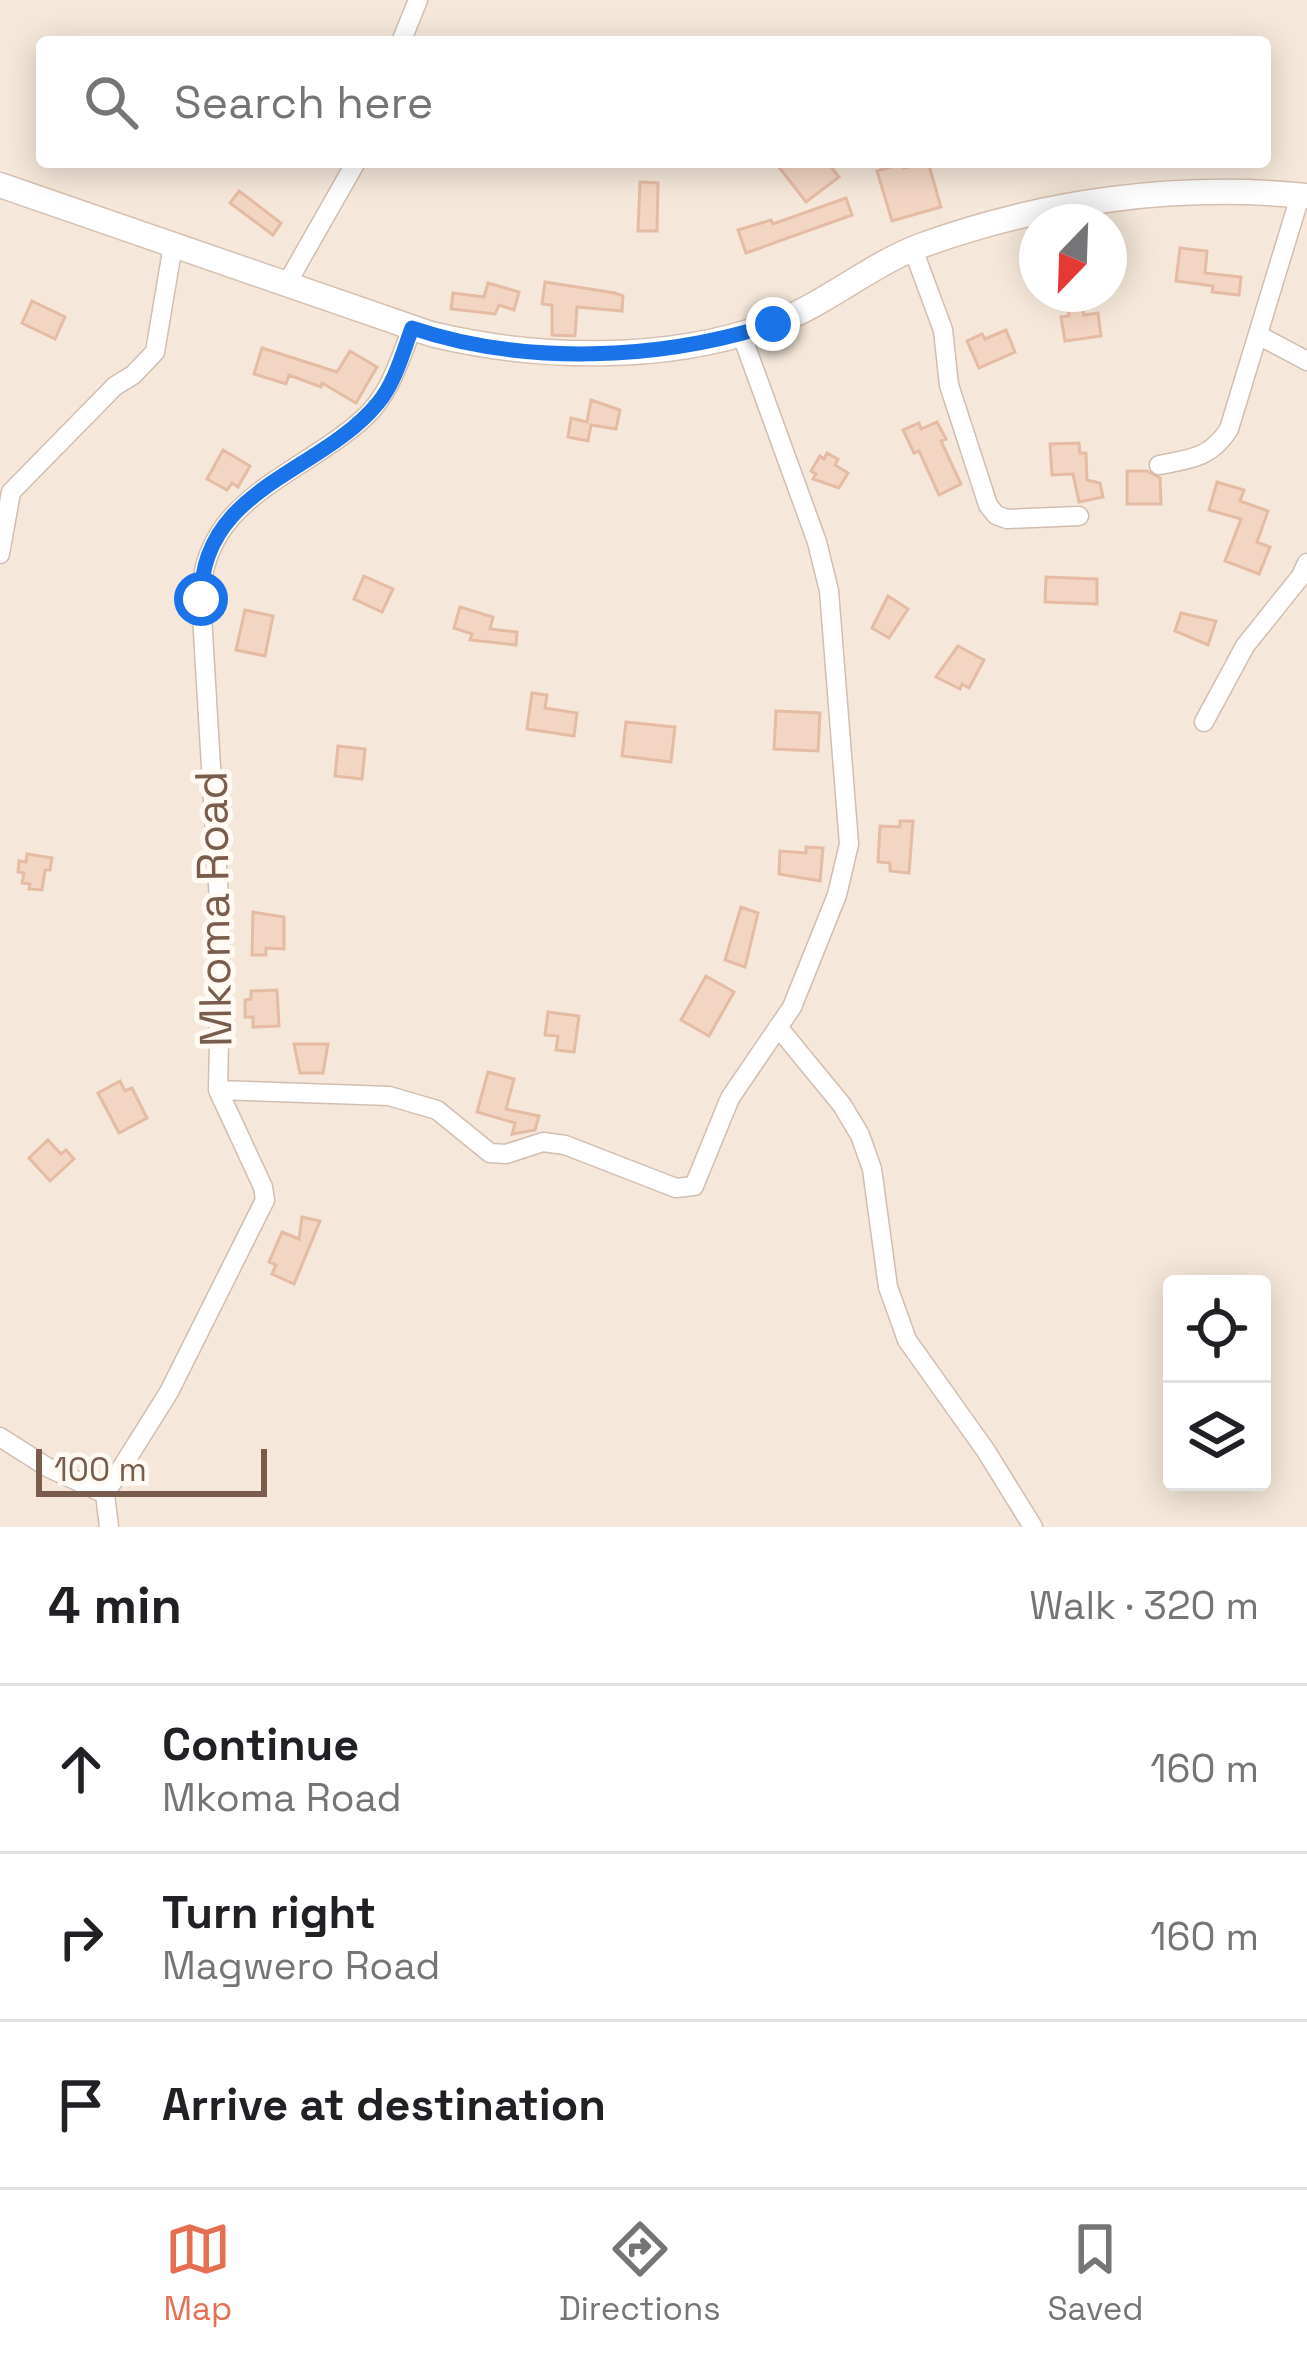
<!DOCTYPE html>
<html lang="en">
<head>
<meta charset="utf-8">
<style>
	body { margin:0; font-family:"Space Grotesk",sans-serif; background:#f6f6f6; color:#202124 }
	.controls { position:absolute; right:36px; bottom:36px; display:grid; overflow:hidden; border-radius:12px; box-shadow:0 6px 30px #0003 }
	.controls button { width:108px; height:108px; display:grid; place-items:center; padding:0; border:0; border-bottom:3px solid #e0e0e0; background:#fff; color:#202124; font:60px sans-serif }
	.compass { position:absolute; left:1019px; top:204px; width:108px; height:108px; border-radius:50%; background:#fff; box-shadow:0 6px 30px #0003; rotate:203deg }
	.scale { position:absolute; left:36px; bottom:30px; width:231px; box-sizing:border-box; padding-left:12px; border:6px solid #7a5c4d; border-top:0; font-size:33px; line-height:42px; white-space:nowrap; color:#7a5c4d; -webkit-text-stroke:9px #fffaf3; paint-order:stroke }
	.stop { position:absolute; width:36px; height:36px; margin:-27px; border:9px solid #1a73e8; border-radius:50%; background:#fff }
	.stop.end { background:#1a73e8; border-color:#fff; box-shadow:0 3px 12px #0008 }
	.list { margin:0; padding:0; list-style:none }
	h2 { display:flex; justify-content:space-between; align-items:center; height:156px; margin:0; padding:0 48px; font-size:51px }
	h2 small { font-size:39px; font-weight:400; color:#757577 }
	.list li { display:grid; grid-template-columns:78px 1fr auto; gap:36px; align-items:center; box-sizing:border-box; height:168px; padding:0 48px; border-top:3px solid #e0e0e0 }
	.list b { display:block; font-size:45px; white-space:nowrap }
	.list p { margin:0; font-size:39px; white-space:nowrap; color:#757577 }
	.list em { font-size:39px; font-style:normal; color:#757577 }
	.icon { flex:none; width:66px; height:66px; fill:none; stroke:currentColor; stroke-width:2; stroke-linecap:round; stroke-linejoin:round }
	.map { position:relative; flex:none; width:1307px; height:1527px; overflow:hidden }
	.search { position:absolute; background:#fff; box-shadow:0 6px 30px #0003; left:36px; right:36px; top:36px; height:132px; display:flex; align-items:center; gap:30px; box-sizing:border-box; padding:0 42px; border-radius:12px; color:#757577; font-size:45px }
	.sheet { height:660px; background:#fff }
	nav { display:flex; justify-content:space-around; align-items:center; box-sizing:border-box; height:168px; border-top:3px solid #e0e0e0; background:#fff; font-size:33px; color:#757577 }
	nav a { display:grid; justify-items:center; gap:6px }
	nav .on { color:#e76f51 }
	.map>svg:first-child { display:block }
	.residential { fill:#f5e8da; fill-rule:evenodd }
	.building { fill:#f3d5c3; stroke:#e6bba3; stroke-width:3 }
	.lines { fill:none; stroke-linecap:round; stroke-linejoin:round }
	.street-casing { stroke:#d1beb0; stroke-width:21 }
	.secondary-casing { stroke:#d6c0b0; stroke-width:27 }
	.street { stroke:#fff; stroke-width:18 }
	.secondary { stroke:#fff; stroke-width:24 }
	.route { stroke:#1a73e8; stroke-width:15 }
	.labels { text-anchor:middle; stroke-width:10; stroke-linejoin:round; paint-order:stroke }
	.street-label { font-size:45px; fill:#7a5c4d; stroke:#fffaf3 }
</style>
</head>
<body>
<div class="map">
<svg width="1307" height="1527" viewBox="0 0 1307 1527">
	<rect width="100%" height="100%" fill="#fdf6ec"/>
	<path class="residential" d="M0 0H1307V1527H0ZM42 42H1265V162H42ZM1037 222H1109V294H1037ZM1172 1284H1262V1482H1172Z"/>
	<path class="building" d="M775 162H827L839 177 806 202Z
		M928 162 941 207 892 221 877 171 903 163 904 168Z
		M640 182 658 183 657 231H638Z
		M239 191 281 223 273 235 230 203Z
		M846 198 852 215 746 253 738 230 771 220 773 224Z
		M1180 248 1207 251 1205 273 1241 277 1239 295 1212 292 1213 286 1176 281Z
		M545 282 615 293 623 296 622 311 577 307 575 336 552 335V305L542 304Z
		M488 283 519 292 514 310 499 305 495 314 451 309 453 293 484 297Z
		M32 301 65 317 55 339 22 323Z
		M1082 305 1084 315 1098 313 1101 336 1065 341 1061 317 1069 316 1068 307Z
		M1006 330 1015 352 979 368 967 341 982 334 985 339Z
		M262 348 337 372 350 351 377 367 356 403 322 383 321 387 289 375 286 384 254 374Z
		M591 400 620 410 616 429 591 425 588 441 568 437 571 418 587 422Z
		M937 422 946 439 941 441 961 484 939 495 919 451 914 453 903 430 919 423 921 429Z
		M1079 443 1080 453H1086L1087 480 1100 483 1103 497 1079 502 1073 474 1052 475 1050 444Z
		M223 450 250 466 238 487 232 483 227 490 207 479Z
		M827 453 838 459 835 465 848 473 839 488 813 479 816 474 811 471 820 456 824 459Z
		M1127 471H1147L1160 478 1161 504H1127Z
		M1217 482 1244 490 1240 501 1268 511 1257 542 1270 547 1259 574 1225 561 1241 519 1209 510Z
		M364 576 393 589 382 612 354 599Z
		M1046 577 1097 579V604L1045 602Z
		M888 596 908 609 889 638 872 628Z
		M460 607 493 617 490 629 517 632 516 645 470 640 472 634 454 628Z
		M245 610 273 616 265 656 236 650Z
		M1181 613 1216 621 1208 645 1175 631Z
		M958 646 984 660 969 688 962 684 960 689 936 677Z
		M532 693 547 695 545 708 577 713 574 736 527 729Z
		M776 711 820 713 818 751 774 749Z
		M626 722 675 727 671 762 622 756Z
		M338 746 365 749 362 779 335 776Z
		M900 821H913L909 873 890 871V863L878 862 880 826 900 827Z
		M806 847 823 848 820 881 779 874 780 851 806 853Z
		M27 854 52 858 50 870H45L42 890 29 889 30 884 22 883 24 873 18 872 19 861 26 862Z
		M741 907 758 913 745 967 725 960Z
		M253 912 284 917V949L266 948V955H252Z
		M706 976 734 992 709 1036 681 1020Z
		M277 990 279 1026 253 1027V1017H245V1000L251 999V991Z
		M548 1012 579 1016 574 1052 556 1050 558 1036 545 1035Z
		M294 1044H328L323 1073H300Z
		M488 1072 514 1079 506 1109 539 1116 535 1130 512 1134 515 1123 477 1112Z
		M120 1081 125 1091 132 1088 147 1118 119 1133 98 1093Z
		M48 1140 61 1154 66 1150 74 1159 50 1181 29 1158Z
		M302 1217 320 1221 294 1284 272 1274 276 1265 269 1262 282 1232 299 1239Z"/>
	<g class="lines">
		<g class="street-casing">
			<path id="street" d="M401 42 418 0
				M913 249 943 330 949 385 988 505 996 515 1007 519 1079 516
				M286 285 356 162
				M1258 335 1307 361
				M1159 465C1190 459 1211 458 1229 429L1300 196
				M0 554 11 492 115 386 133 375 155 352 173 245
				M1204 722 1245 646 1301 576 1307 563
				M778 1027 842 1105 860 1135 872 1169 888 1287 907 1340 986 1451 1033 1527
				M218 1090 389 1096 437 1110 490 1153 506 1154 543 1142 565 1145 676 1188 694 1186 730 1098 792 1007 837 895 849 844 829 591 817 542 741 333
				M0 1437 47 1467 105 1494
				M109 1527 105 1494 169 1392 265 1200 263 1187 218 1090 221 935 201 599C201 497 303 475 365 417 390 394 400 359 412 328"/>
		</g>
		<g class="secondary-casing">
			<path id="secondary" d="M0 185 431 334C539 360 669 363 775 323 826 304 868 266 920 246 1044 201 1176 183 1307 196"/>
		</g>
		<use href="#street" class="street"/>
		<use href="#secondary" class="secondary"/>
	</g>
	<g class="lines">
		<path class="route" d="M201 599C201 487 320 474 378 403 395 383 403 352 412 328 525 366 661 360 773 324"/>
	</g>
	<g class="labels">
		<g class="street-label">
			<text transform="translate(213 909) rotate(-91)" y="16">Mkoma Road</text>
		</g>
	</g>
</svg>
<div class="controls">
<button><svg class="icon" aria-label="locate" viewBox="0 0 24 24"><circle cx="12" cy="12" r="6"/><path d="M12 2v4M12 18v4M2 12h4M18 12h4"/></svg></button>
<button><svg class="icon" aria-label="layers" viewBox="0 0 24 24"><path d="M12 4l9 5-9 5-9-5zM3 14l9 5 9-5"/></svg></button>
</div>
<svg class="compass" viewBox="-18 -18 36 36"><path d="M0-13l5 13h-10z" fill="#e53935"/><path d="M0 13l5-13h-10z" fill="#757577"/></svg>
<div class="scale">100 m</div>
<div class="stop" style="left:201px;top:599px"></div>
<div class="stop end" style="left:773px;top:324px"></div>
<div class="search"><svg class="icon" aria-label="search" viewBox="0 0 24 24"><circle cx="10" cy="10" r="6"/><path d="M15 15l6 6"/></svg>Search here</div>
</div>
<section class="sheet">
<h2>4 min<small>Walk · 320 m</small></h2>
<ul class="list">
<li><svg class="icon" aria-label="ahead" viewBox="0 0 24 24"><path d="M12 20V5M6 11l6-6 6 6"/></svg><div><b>Continue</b><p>Mkoma Road</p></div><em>160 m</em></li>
<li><svg class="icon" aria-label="right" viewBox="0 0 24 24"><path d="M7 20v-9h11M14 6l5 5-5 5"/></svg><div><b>Turn right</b><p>Magwero Road</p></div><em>160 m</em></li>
<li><svg class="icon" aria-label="arrive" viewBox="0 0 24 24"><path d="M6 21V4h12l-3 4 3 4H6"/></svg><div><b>Arrive at destination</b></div></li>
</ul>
</section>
<nav>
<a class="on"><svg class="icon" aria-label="map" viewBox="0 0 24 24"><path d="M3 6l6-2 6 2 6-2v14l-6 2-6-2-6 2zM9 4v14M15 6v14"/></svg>Map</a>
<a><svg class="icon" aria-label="directions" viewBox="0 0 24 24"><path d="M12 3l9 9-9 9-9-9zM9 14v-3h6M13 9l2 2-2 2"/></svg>Directions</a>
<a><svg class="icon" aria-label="saved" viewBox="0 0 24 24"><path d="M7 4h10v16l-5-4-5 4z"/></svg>Saved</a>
</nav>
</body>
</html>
